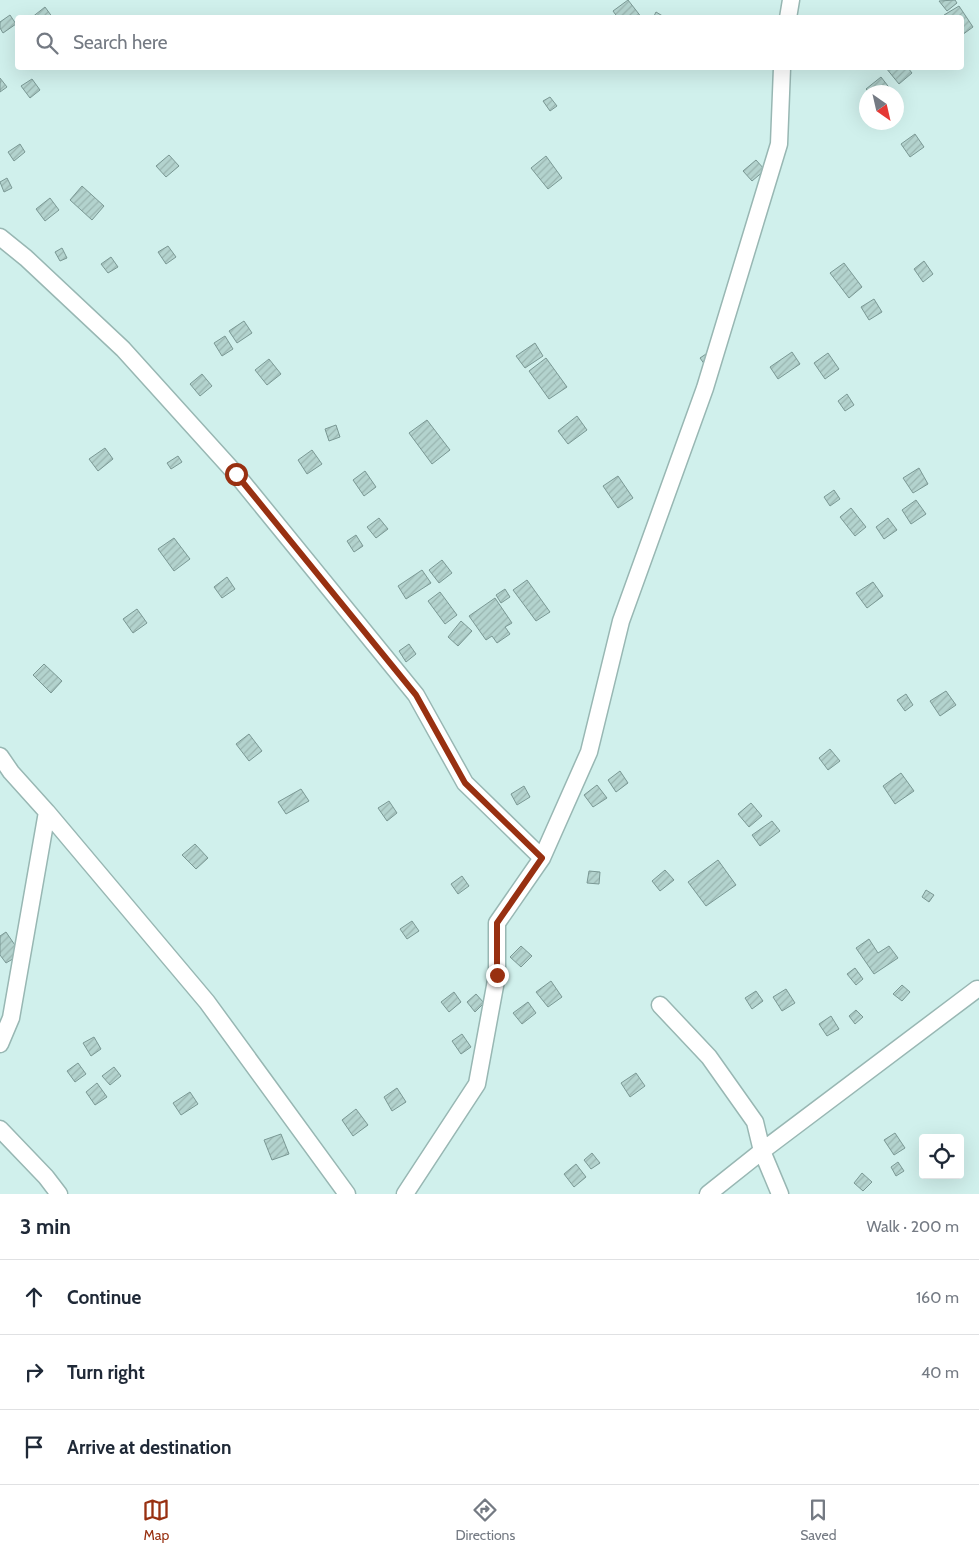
<!DOCTYPE html>
<html lang="en">
<head>
<meta charset="utf-8">
<style>
	body { margin:0; font-family:Cabin,sans-serif; background:#f2f2f3; color:#1f2937 }
	.controls { position:absolute; right:15px; bottom:15px; display:grid; overflow:hidden; border-radius:5px; box-shadow:0 5px 20px #0002 }
	.controls button { width:45px; height:45px; display:grid; place-items:center; padding:0; border:0; border-bottom:1px solid #e0e1e3; background:#fff; color:#1f2937; font:25px sans-serif }
	.compass { position:absolute; left:859px; top:85px; width:45px; height:45px; border-radius:50%; background:#fff; box-shadow:0 5px 20px #0002; rotate:146deg }
	.stop { position:absolute; width:15px; height:15px; margin:-11px; border:4px solid #983011; border-radius:50%; background:#fff }
	.stop.end { background:#983011; border-color:#fff; box-shadow:0 1px 5px #0008 }
	.list { margin:0; padding:0; list-style:none }
	h2 { display:flex; justify-content:space-between; align-items:center; height:65px; margin:0; padding:0 20px; font-size:21px }
	h2 small { font-size:16px; font-weight:400; color:#747a83 }
	.list li { display:grid; grid-template-columns:32px 1fr auto; gap:15px; align-items:center; box-sizing:border-box; height:75px; padding:0 20px; border-top:1px solid #e0e1e3 }
	.list b { display:block; font-size:19px; white-space:nowrap }
	.list em { font-size:16px; font-style:normal; color:#747a83 }
	.icon { flex:none; width:28px; height:28px; fill:none; stroke:currentColor; stroke-width:2; stroke-linecap:round; stroke-linejoin:round }
	.map { position:relative; flex:none; width:979px; height:1194px; overflow:hidden }
	.search { position:absolute; background:#fff; box-shadow:0 5px 20px #0002; left:15px; right:15px; top:15px; height:55px; display:flex; align-items:center; gap:12px; box-sizing:border-box; padding:0 18px; border-radius:5px; color:#747a83; font-size:19px }
	.sheet { height:290px; background:#fff }
	nav { display:flex; justify-content:space-around; align-items:center; box-sizing:border-box; height:70px; border-top:1px solid #e0e1e3; background:#fff; font-size:14px; color:#747a83 }
	nav a { display:grid; justify-items:center; gap:2px }
	nav .on { color:#983011 }
	.map>svg:first-child { display:block }
	.building { fill:url(#building-hatch); stroke:#7a9894 }
	.lines { fill:none; stroke-linecap:round; stroke-linejoin:round }
	.minor-casing { stroke:#98b7b3; stroke-width:19 }
	.minor { stroke:#fff; stroke-width:16 }
	.route { stroke:#983011; stroke-width:6 }
</style>
</head>
<body>
<div class="map">
<svg width="979" height="1194" viewBox="0 0 979 1194">
	<defs>
		<pattern id="building-hatch" width="6" height="6" patternUnits="userSpaceOnUse" patternTransform="scale(1.25)"><rect width="6" height="6" fill="#b3d3ce"/><path d="M-1 1l2-2M0 6l6-6M5 7l2-2" fill="none" stroke="#99b5b0"/></pattern>
	</defs>
	<rect width="100%" height="100%" fill="#d0f0ec"/>
	<path class="building" d="M628 0 642 18H618L613 11Z
		M955 0 957 3 947 11 939 1Z
		M959 6 973 27 962 35V18H946L944 15Z
		M45 7 53 18H31Z
		M656 12 666 18H653Z
		M10 15 16 24 3 33 0 28V22Z
		M886 68H908L912 73 899 84Z
		M881 77 891 90 887 92H869L866 89Z
		M0 78 7 87 0 92Z
		M32 79 40 90 30 98 21 86Z
		M550 97 557 106 550 111 543 101Z
		M915 134 924 147 910 157 901 144Z
		M20 144 25 152 14 161 8 152Z
		M169 155 179 166 166 177 156 166Z
		M546 156 562 178 548 189 531 168Z
		M756 160 765 170 752 181 743 171Z
		M7 178 12 188 4 192 0 182Z
		M82 186 104 206 92 220 70 200Z
		M50 198 59 210 45 221 36 209Z
		M168 246 176 257 166 264 158 252Z
		M62 248 67 258 60 261 55 252Z
		M111 257 118 267 108 273 101 264Z
		M924 261 933 274 923 282 914 269Z
		M844 263 862 287 849 298 830 273Z
		M874 299 882 312 869 320 861 307Z
		M244 321 252 333 237 343 229 331Z
		M225 336 233 349 222 356 214 343Z
		M535 343 543 356 525 368 516 356Z
		M792 352 800 364 778 379 770 367Z
		M828 353 839 369 825 379 814 363Z
		M706 354 711 361 705 365 700 358Z
		M546 358 567 387 549 399 529 371Z
		M269 359 281 374 267 385 255 370Z
		M202 374 212 386 200 396 190 384Z
		M847 394 854 405 845 411 838 401Z
		M577 416 587 430 568 444 558 431Z
		M427 420 450 450 432 464 409 433Z
		M336 425 340 437 329 441 325 429Z
		M105 448 113 459 98 471 89 459Z
		M312 450 322 464 307 474 298 460Z
		M178 456 182 462 171 469 167 463Z
		M919 468 928 484 913 493 903 478Z
		M365 471 376 487 364 496 353 480Z
		M618 476 633 498 618 508 603 486Z
		M834 490 840 499 830 506 824 497Z
		M916 500 926 514 911 524 902 510Z
		M851 508 866 527 855 536 840 517Z
		M379 518 388 529 376 538 367 527Z
		M888 518 897 530 884 539 876 527Z
		M356 535 363 546 354 552 347 541Z
		M174 538 190 559 174 571 158 549Z
		M442 560 452 573 439 583 429 570Z
		M422 570 431 583 406 599 398 586Z
		M227 577 235 589 222 598 214 587Z
		M527 580 550 612 536 621 513 590Z
		M873 582 883 596 867 608 856 593Z
		M505 589 510 597 501 603 496 595Z
		M440 592 457 615 445 624 428 601Z
		M495 598 512 623 505 627 510 634 497 643 492 636 486 640 469 616Z
		M137 609 147 623 133 633 123 619Z
		M461 621 472 631 458 646 448 637Z
		M409 644 416 654 406 662 399 651Z
		M44 664 62 681 51 693 33 675Z
		M946 691 956 705 940 716 930 701Z
		M906 694 913 705 905 711 897 700Z
		M249 734 262 751 249 761 236 744Z
		M830 749 840 761 828 770 819 758Z
		M620 771 628 783 616 792 608 780Z
		M901 773 914 791 895 804 883 786Z
		M597 785 607 798 593 807 584 795Z
		M524 786 530 797 517 805 511 794Z
		M301 789 309 801 286 814 278 802Z
		M389 801 397 813 387 821 378 808Z
		M751 803 762 816 749 827 738 814Z
		M772 821 780 831 760 846 752 835Z
		M195 844 208 858 196 869 182 855Z
		M718 860 736 885 706 906 688 882Z
		M665 870 674 880 660 891 652 881Z
		M589 871 600 872 599 884 587 883Z
		M462 876 469 886 458 894 451 884Z
		M926 890 934 895 929 902 922 897Z
		M412 921 419 931 407 939 400 929Z
		M6 932 21 954 6 963 0 955V936Z
		M869 939 878 953 889 946 898 958 874 974 856 948Z
		M521 946 532 956 521 967 510 957Z
		M855 968 863 979 856 985 847 974Z
		M551 981 562 997 548 1007 536 992Z
		M902 985 910 992 902 1001 893 994Z
		M786 989 795 1003 782 1011 773 997Z
		M756 991 763 1001 752 1009 745 998Z
		M454 992 461 1002 449 1012 441 1002Z
		M476 994 484 1003 475 1012 467 1002Z
		M528 1002 536 1013 522 1024 513 1013Z
		M856 1010 863 1017 855 1024 849 1016Z
		M831 1016 839 1029 827 1036 819 1024Z
		M462 1034 471 1047 461 1054 452 1041Z
		M94 1037 101 1049 91 1056 83 1043Z
		M78 1063 86 1074 75 1082 67 1071Z
		M114 1067 121 1076 110 1085 102 1076Z
		M636 1073 645 1086 630 1097 621 1083Z
		M97 1083 107 1097 95 1105 86 1092Z
		M397 1088 406 1102 392 1111 384 1097Z
		M190 1092 198 1104 181 1115 173 1103Z
		M356 1109 368 1125 353 1136 342 1120Z
		M895 1133 905 1148 894 1155 884 1140Z
		M281 1134 289 1154 272 1160 264 1140Z
		M592 1153 600 1163 591 1169 584 1160Z
		M898 1162 904 1171 896 1176 891 1167Z
		M576 1164 586 1177 574 1187 564 1174Z
		M862 1173 872 1182 863 1191 854 1183Z"/>
	<g class="lines">
		<g class="minor-casing">
			<path id="minor" d="M788 18 791 0
				M0 237 26 258 123 349 236 474 416 695 465 783 542 858
				M0 756 11 772 47 812 11 1018 0 1044
				M47 812 207 1002 347 1194
				M660 1005 709 1057 755 1122 762 1151 780 1194
				M0 1129 46 1177 59 1194
				M405 1194 477 1084 497 975V923L542 858 589 752 621 621 705 388 779 144 782 68
				M708 1194 762 1151 977 989"/>
		</g>
		<use href="#minor" class="minor"/>
	</g>
	<g class="lines">
		<path class="route" d="M236 474 416 695 465 783 542 858 497 923V975"/>
	</g>
</svg>
<div class="controls">
<button><svg class="icon" aria-label="locate" viewBox="0 0 24 24"><circle cx="12" cy="12" r="6"/><path d="M12 2v4M12 18v4M2 12h4M18 12h4"/></svg></button>
</div>
<svg class="compass" viewBox="-18 -18 36 36"><path d="M0-13l5 13h-10z" fill="#e53935"/><path d="M0 13l5-13h-10z" fill="#747a83"/></svg>
<div class="stop" style="left:236px;top:474px"></div>
<div class="stop end" style="left:497px;top:975px"></div>
<div class="search"><svg class="icon" aria-label="search" viewBox="0 0 24 24"><circle cx="10" cy="10" r="6"/><path d="M15 15l6 6"/></svg>Search here</div>
</div>
<section class="sheet">
<h2>3 min<small>Walk · 200 m</small></h2>
<ul class="list">
<li><svg class="icon" aria-label="ahead" viewBox="0 0 24 24"><path d="M12 20V5M6 11l6-6 6 6"/></svg><div><b>Continue</b></div><em>160 m</em></li>
<li><svg class="icon" aria-label="right" viewBox="0 0 24 24"><path d="M7 20v-9h11M14 6l5 5-5 5"/></svg><div><b>Turn right</b></div><em>40 m</em></li>
<li><svg class="icon" aria-label="arrive" viewBox="0 0 24 24"><path d="M6 21V4h12l-3 4 3 4H6"/></svg><div><b>Arrive at destination</b></div></li>
</ul>
</section>
<nav>
<a class="on"><svg class="icon" aria-label="map" viewBox="0 0 24 24"><path d="M3 6l6-2 6 2 6-2v14l-6 2-6-2-6 2zM9 4v14M15 6v14"/></svg>Map</a>
<a><svg class="icon" aria-label="directions" viewBox="0 0 24 24"><path d="M12 3l9 9-9 9-9-9zM9 14v-3h6M13 9l2 2-2 2"/></svg>Directions</a>
<a><svg class="icon" aria-label="saved" viewBox="0 0 24 24"><path d="M7 4h10v16l-5-4-5 4z"/></svg>Saved</a>
</nav>
</body>
</html>
